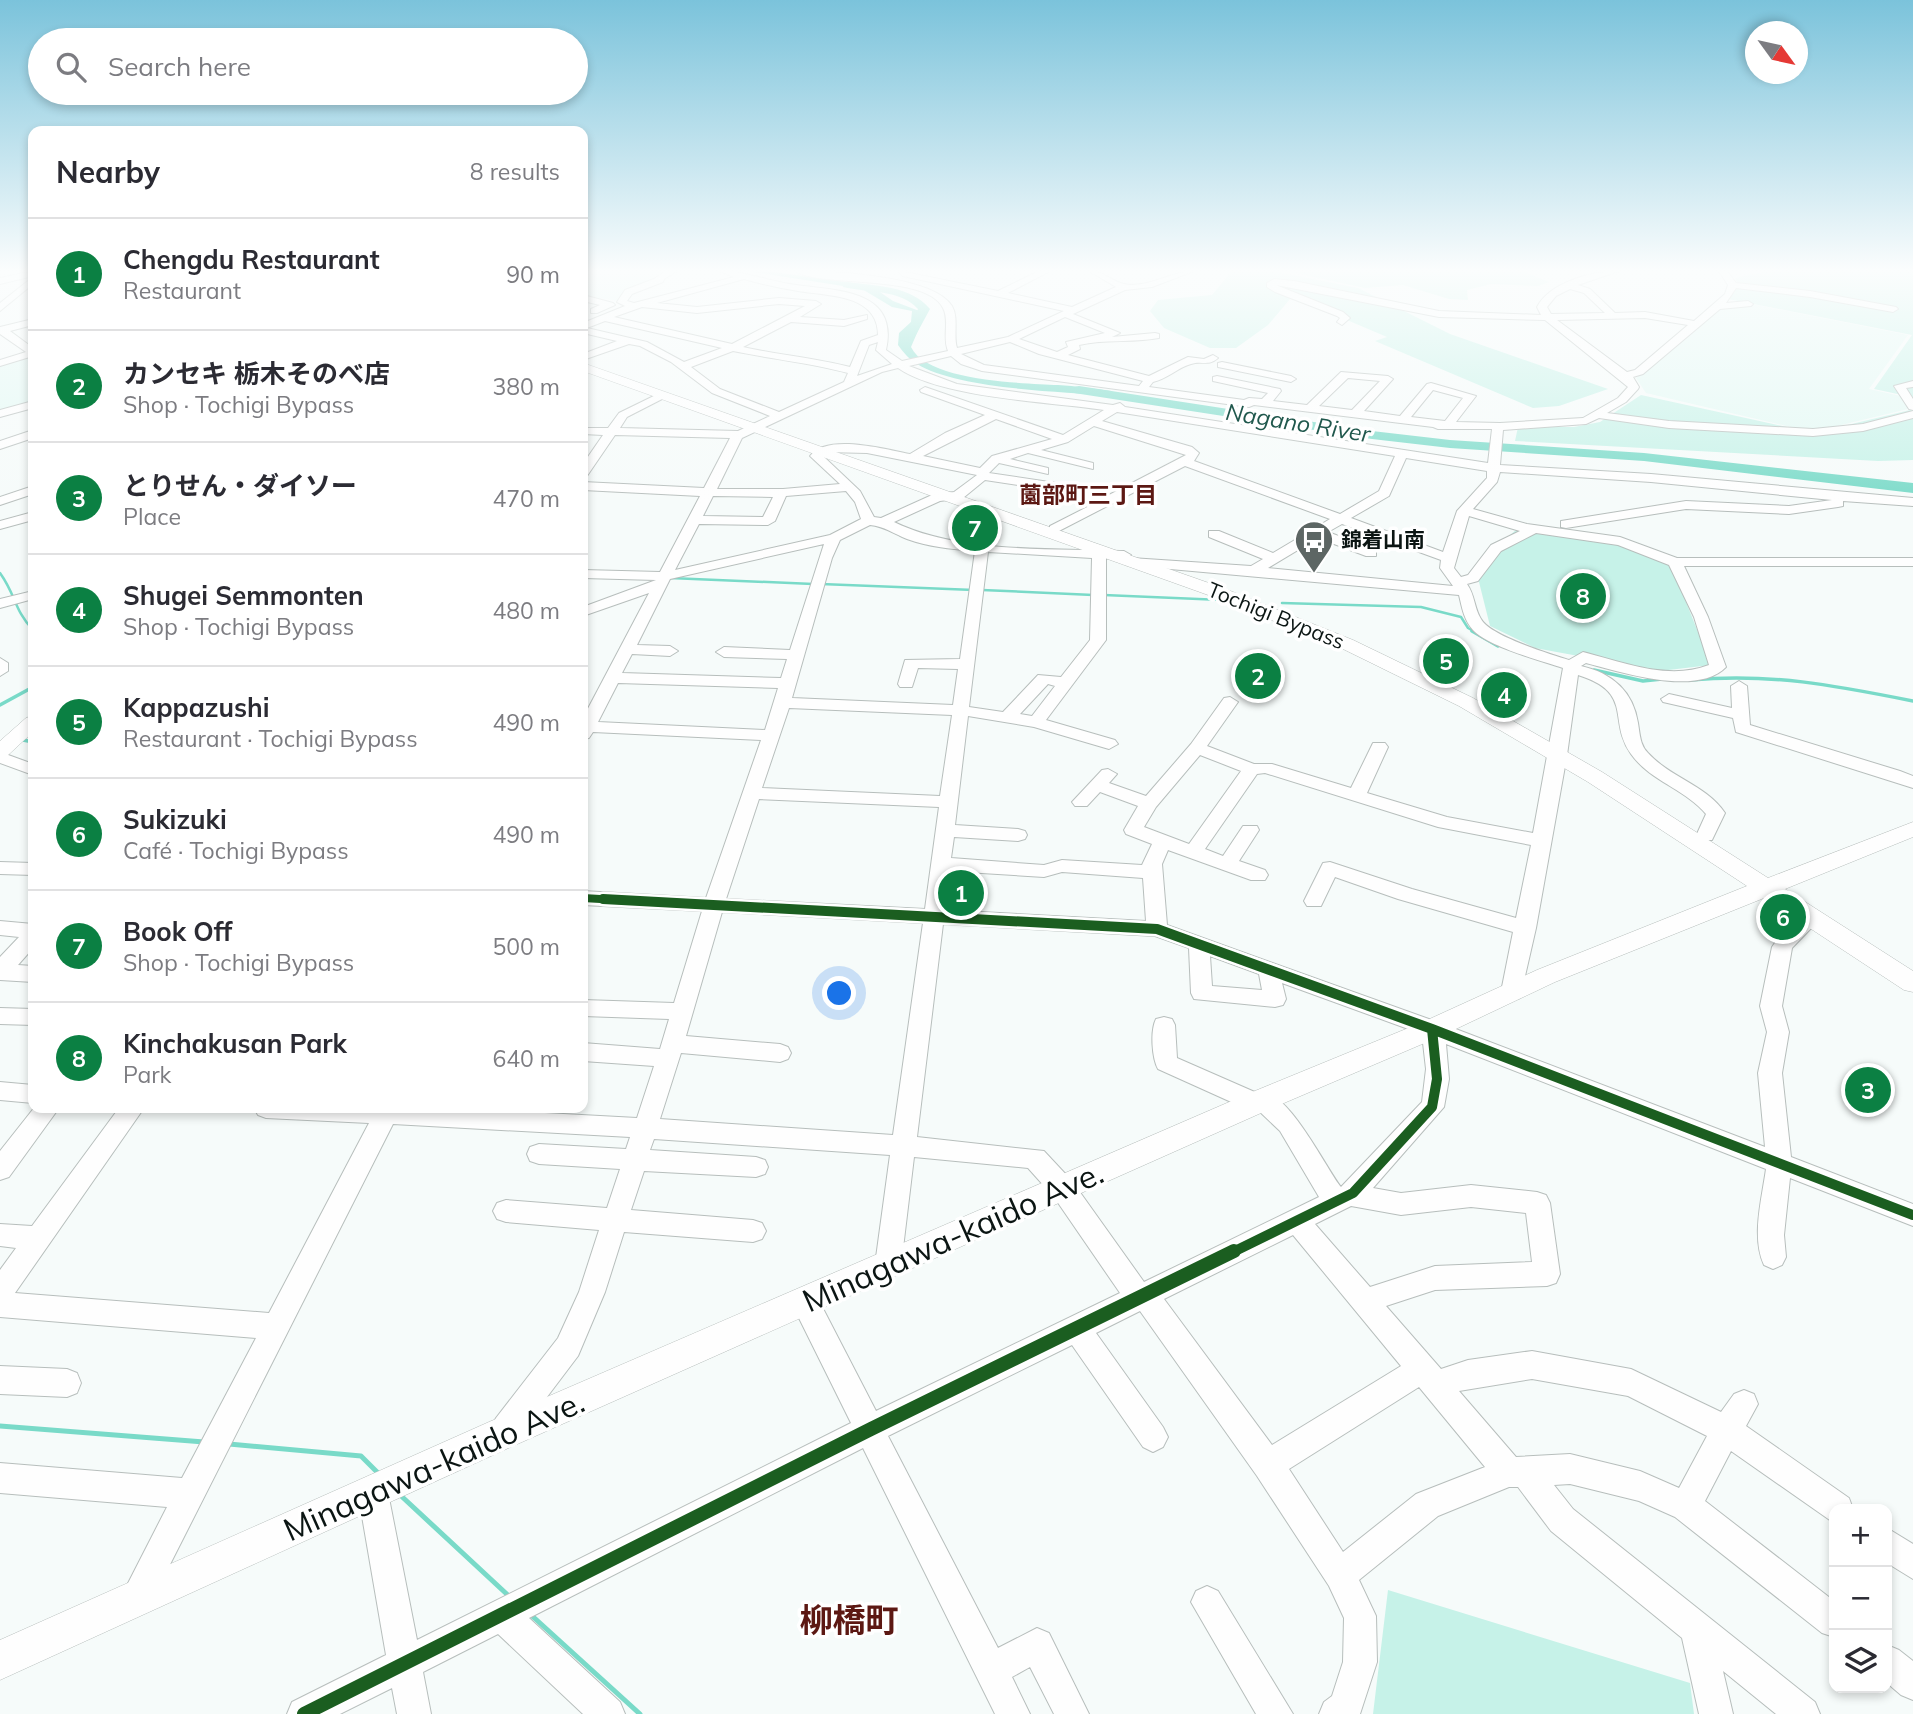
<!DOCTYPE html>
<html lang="en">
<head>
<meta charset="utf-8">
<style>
	body { margin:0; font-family:Mulish,"Noto Sans JP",sans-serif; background:#f7f7f7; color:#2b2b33 }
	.controls { position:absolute; right:21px; bottom:21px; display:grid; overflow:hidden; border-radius:14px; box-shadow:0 4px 10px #0003 }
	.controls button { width:63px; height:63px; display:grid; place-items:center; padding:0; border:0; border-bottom:2px solid #e1e1e2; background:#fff; color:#2b2b33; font:35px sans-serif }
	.compass { position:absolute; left:1745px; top:21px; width:63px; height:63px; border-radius:50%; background:#fff; box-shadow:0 4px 10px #0003; rotate:123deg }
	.you { position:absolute; left:840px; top:994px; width:24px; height:24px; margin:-18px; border:5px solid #fff; border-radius:50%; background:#1a73e8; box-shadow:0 0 0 10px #1a73e833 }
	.badge { display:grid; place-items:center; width:46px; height:46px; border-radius:50%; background:#0b8043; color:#fff; font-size:23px; font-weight:700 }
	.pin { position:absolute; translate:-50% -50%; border:4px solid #fff; box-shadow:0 2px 7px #0006 }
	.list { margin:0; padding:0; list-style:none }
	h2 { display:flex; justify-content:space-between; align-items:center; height:91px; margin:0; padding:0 28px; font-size:30px }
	h2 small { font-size:23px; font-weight:400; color:#7c7c81 }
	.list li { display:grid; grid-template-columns:46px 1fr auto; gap:21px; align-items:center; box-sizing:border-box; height:112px; padding:0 28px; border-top:2px solid #e1e1e2 }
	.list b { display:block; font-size:26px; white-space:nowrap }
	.list p { margin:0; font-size:23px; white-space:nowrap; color:#7c7c81 }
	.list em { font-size:23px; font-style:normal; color:#7c7c81 }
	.icon { flex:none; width:38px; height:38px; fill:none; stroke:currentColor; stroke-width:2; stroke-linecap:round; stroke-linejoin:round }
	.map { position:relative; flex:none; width:1913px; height:1714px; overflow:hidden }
	.search { position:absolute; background:#fff; box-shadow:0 4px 10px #0003; left:28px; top:28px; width:560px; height:77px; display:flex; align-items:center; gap:18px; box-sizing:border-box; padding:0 24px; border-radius:38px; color:#7c7c81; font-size:26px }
	.panel { position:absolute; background:#fff; box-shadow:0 4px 10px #0003; left:28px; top:126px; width:560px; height:987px; border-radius:14px }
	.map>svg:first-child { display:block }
	.built { fill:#e3f9f4 }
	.green { fill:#c6f2e8 }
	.water { fill:#79dac8 }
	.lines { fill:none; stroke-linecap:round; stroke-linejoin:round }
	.stream-far2 { stroke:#79dac8; stroke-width:2.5 }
	.stream-far1 { stroke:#79dac8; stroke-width:3.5 }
	.stream { stroke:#79dac8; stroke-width:5 }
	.river { fill:#79dac8; fill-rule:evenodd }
	.minor-casing { stroke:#b7bebc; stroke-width:2 }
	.major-casing { stroke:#b7bebc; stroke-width:1 }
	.minor { fill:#fefefe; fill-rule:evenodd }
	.major { fill:#fefefe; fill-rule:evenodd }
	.cycleway-far2-casing { stroke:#fff; stroke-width:12 }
	.cycleway-far1-casing { stroke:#fff; stroke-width:15 }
	.cycleway-casing { stroke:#fff; stroke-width:18 }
	.cycleway-far2 { stroke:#1b5e20; stroke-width:8 }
	.cycleway-far1 { stroke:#1b5e20; stroke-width:10 }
	.cycleway { stroke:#1b5e20; stroke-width:14 }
	.labels { text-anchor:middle; stroke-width:7; stroke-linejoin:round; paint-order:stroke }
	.far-poi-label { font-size:21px; font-weight:bold; fill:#0b1513; stroke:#fff; text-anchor:start }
	.far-street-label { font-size:21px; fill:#0b1513; stroke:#fff }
	.far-water-label { font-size:23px; font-style:italic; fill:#20584d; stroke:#fff }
	.far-neighbourhood-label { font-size:23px; font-weight:bold; fill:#5c1813; stroke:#fff }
	.near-street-label { font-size:32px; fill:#0b1513; stroke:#fff }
	.near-neighbourhood-label { font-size:33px; font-weight:bold; fill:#5c1813; stroke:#fff }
</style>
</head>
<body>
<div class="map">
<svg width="1913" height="1714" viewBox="0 0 1913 1714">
	<rect width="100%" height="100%" fill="#f6fbfa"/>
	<path class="built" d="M583 271H669L620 301 583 296Z
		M1751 304 1908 335 1869 389 1901 396 1908 409 1812 432 1646 393 1636 378 1722 307Z
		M33 354V401L0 412V364Z"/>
	<path class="green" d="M1232 271H1273L1358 288 1450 334 1608 389 1559 406 1533 408 1375 341 1387 337 1295 298 1290 299 1268 325 1236 348H1210L1164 328 1150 311 1158 300 1212 295Z
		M1286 271H1522L1549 282 1538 286 1491 284 1467 290 1468 300 1449 299 1403 285 1365 288Z
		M1768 271H1913V460L1878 461 1515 441 1518 427H1574L1600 422 1641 395 1814 433 1910 410 1902 395 1874 389 1912 335 1728 299 1738 284 1735 278Z
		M1517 529 1642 548 1671 564 1711 665 1660 671 1535 648 1490 626 1475 566Z
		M1388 1590 1690 1683 1694 1714H1373Z"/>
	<path class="water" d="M747 271H767L860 284 874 288 893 301 922 312 923 319 911 347C928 382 1024 383 1058 385 1076 386 1094 389 1111 391L1110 395C1060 392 958 389 917 364 909 359 904 353 898 345L899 333 911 322 912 311 892 307 862 289Z"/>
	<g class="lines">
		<path class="stream-far2" d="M0 573C16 595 14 610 33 630
			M670 578 813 584
			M821 584 974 590
			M982 590 1093 595
			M1104 595 1222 600
			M1282 603 1421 607 1461 617 1468 628 1475 632"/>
		<path class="stream-far1" d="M1472 631 1498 646
			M1594 670 1643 681 1662 679
			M1690 680C1772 673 1833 685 1913 701
			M0 705 33 687V667
			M23 740 33 742"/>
		<path class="stream" d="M0 1426 204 1442
			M229 1444 361 1456 378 1473
			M398 1493 511 1598
			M530 1614 640 1714"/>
		<path class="river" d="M847 282C875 286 910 285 930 309L911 344 901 341 918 309C900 289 868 293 843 287V283Z
			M1079 386 1372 431 1450 440 1644 453 1913 483V493L1644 461 1450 448 1372 439 1074 393V387Z"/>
		<g class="minor-casing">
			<path id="minor" d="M33 271V276L0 284V278Z
				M666 271H677L664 279 663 282 632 294 627 301 634 303 734 277 720 271C743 271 766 280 789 284 832 291 900 287 886 350L902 361 948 351C942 337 950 321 943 308 926 273 820 288 795 271 829 271 933 275 952 306 959 318 953 335 957 348L1008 337 1064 311 903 276 899 273 900 271 998 291 1039 271H1050L1008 293 1072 307 1116 287 1089 271C1104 271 1111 281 1124 284 1147 289 1171 271 1194 271L1152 287 1125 290 1073 314 1120 333 1112 337 1155 333 1159 334V338C1132 343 1105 339 1079 345L1080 349 1068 355 1149 376 1188 357 1204 359 1213 355 1218 358C1208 367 1202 360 1191 364 1177 368 1167 379 1153 382L1149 387 1244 400 1249 398 1262 399 1268 393 1213 381V377L1217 376 1280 389 1281 391 1273 401 1307 405 1341 372 1388 376 1393 379 1364 411 1400 416 1427 384 1431 383 1476 396 1456 422 1500 423 1583 418 1618 398 1628 387 1545 320 1439 317 1276 285 1343 312 1350 318 1342 325 1337 322 1340 318 1337 316 1275 292 1267 287V283L1274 279 1294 281 1439 311 1541 315 1537 307C1550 282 1593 271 1619 271L1578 285 1590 289 1615 313 1645 312 1694 321 1725 294 1728 285 1719 271H1727L1736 283 1810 291 1896 307 1898 309 1893 312 1810 297 1736 288 1726 303 1748 301 1753 304 1751 306 1720 309 1643 374 1633 377 1639 387 1638 389 1626 402 1607 413 1669 421 1813 429 1863 424 1913 411V418L1863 431 1813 436 1669 428 1599 418 1586 424 1503 430 1500 465 1651 474 1913 498V506L1843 501V506L1838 507 1789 514 1686 509 1566 528 1561 527V521L1686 501 1789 506 1832 500 1651 482 1500 472 1497 482 1473 509 1527 524 1620 537 1677 558H1913V566H1684L1708 617 1726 667C1697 697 1620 672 1586 663L1581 666C1612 673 1633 691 1638 723 1640 735 1640 745 1648 753 1671 778 1706 785 1725 813L1712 840H1698L1696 836 1706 814C1685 789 1650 781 1631 754 1607 720 1635 693 1578 675L1567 755 1536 928 1520 998 1512 1000 1504 998 1501 992 1513 932 1398 899 1335 877 1321 906H1307L1304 901 1323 863 1330 862 1412 889 1516 918 1531 845 1438 827 1265 773 1257 774 1205 849 1223 856 1243 826H1257L1259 830 1239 861 1265 870 1268 875 1265 880H1251L1168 850 1162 864 1167 925 1440 1023 1765 1147 1758 1073 1767 1032 1760 1006 1772 947 1786 927 1804 913H1818L1821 918 1792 948 1782 1006 1789 1032 1782 1073 1791 1157 1913 1204V1226L1790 1178 1784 1235 1786 1257 1782 1265 1773 1269 1764 1265C1751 1237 1762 1198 1766 1169L1446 1044 1449 1079 1444 1107 1373 1188 1401 1193 1471 1185 1537 1192 1546 1195 1550 1203 1560 1274 1556 1283 1547 1286 1435 1290 1386 1306 1441 1369 1468 1360 1532 1351 1631 1369 1721 1412 1734 1394 1744 1390 1754 1394 1758 1404 1746 1426 1849 1498 1853 1509H1834V1523L1731 1451 1705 1501 1834 1601V1637L1822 1633 1675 1517 1639 1501 1570 1484 1554 1485 1573 1509 1815 1702 1820 1714H1776L1723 1671 1733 1714H1699L1682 1638 1551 1531 1518 1487H1509L1438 1516 1359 1580 1376 1616 1377 1662 1360 1714H1319L1324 1702 1332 1696 1343 1662 1344 1618 1329 1586 1257 1476 1140 1311 1096 1333 1163 1427 1168 1437 1163 1447 1153 1452 1143 1447 1072 1345 888 1436 998 1648 1037 1628 1049 1633 1089 1714H1054L1030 1667 1012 1677 1030 1714H995L863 1448 529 1618 620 1702 625 1714H583L498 1634 423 1672 431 1714H397L392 1688 340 1714H287L292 1702 386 1655 358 1493 362 1482 373 1478 384 1482 388 1493 417 1640 851 1423 791 1302 795 1293 805 1289 815 1293 876 1411 1120 1293 1054 1197 1028 1168 914 1157 901 1265 897 1273 888 1277 879 1273 875 1265 890 1155 654 1139 650 1150 756 1157 765 1160 768 1167 765 1174 756 1177 644 1171 631 1210 753 1220 762 1223 766 1231 762 1239 753 1242 624 1232 605 1292 578 1356 516 1438 506 1443 496 1438 491 1428 496 1418 558 1338 579 1292 599 1230 506 1222 497 1219 493 1211 497 1203 506 1200 607 1208 620 1169 539 1164 530 1161 527 1154 530 1147 539 1144 626 1149 630 1137 393 1124 149 1606 138 1611 127 1606 122 1595 167 1507 0 1493V1463L182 1478 256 1338 0 1317V1270L16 1248 0 1246V1224L32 1226 119 1108H144L15 1293 269 1313 369 1123 266 1118 258 1115 254 1108H452L637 1118 654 1066 583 1061V1043L660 1049 669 1019 583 1016V1000L674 1003 702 911 583 905V891L706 898 761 740 593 732 589 738 583 739V718L649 593 583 616V607L656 580 583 578V570L660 572 700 496 583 490V482L704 488 730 438 615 435 587 476 583 477V464L603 435 583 434V428H608L619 413 662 392 668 395 666 397 627 417 620 428 738 431 770 416 712 393 671 362 640 346 629 344 583 360V354L617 341 583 333V323L625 306 617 302 625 290 654 279ZM744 279C762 284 780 288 798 291 828 296 878 294 878 335L861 341 850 367C814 358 779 355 743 347L791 322 844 326 867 319V315L844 320 800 317 821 304 816 301 779 298 697 307 657 303ZM1570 289 1584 293 1605 313 1551 314 1547 307 1556 296ZM779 304 805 306 732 344 614 317 642 307 697 313ZM1065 317 1105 333 1066 342 1068 347 1057 352 1019 339ZM1645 318 1688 325 1635 370 1627 372 1557 320ZM605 321 722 348 684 362 647 342 587 328ZM878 342 876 350 892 364 857 376 869 345ZM1010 342 1039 354 1143 381 1139 386 984 365 961 354ZM733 351C772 359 810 363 848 373L844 382 779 412 720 389 691 367ZM951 356 961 364 982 371 1249 407 1254 405 1433 427 1438 429H1492L1488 463 1125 407 1120 403 1113 405 957 384 909 366ZM898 368C941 398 1050 402 1104 410L1063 435 925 387 920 390 921 392 985 415 945 433 910 454C884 449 827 433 810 456L840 484 783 489H717L742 438 882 372ZM1348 378 1380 381 1352 410 1319 406ZM1433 390 1463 398 1445 421 1411 417ZM1117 412 1395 456 1379 491 1340 514 1194 461 1199 453 1192 447 1102 421ZM996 419 1052 439 992 456 980 468 923 456ZM1094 426 1186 455 1107 496 1056 483 989 473 999 463 1048 474V468L1010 459 1028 453 1093 469V463L1041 450 1068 442ZM826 452 867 453 977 475 954 492 932 495 881 518 874 517 860 491 823 456ZM1406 458 1487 471V478L1457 511 1443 552 1351 518 1389 496ZM1185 466 1330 519 1273 553 1219 531H1209V537L1263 559 1251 566 1131 558 1124 562 1126 565 1459 595C1462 608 1464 620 1473 630 1487 646 1541 661 1563 668L1533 833 1447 817 1367 793 1388 747 1385 743H1373L1351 788 1272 764H1254L1207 746 1238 702 1230 697 1224 698 1191 744 1146 796 1109 783 1117 774 1108 769 1102 770 1072 802 1075 806H1087L1100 792 1138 806 1124 830 1126 834 1152 844 1142 865 1062 860 1044 865 951 858 954 837 1018 841 1025 839 1027 835 1025 831 1018 829 955 825 968 716 1034 727 1109 749 1118 744 1115 740 1046 720 1106 640V558L1124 559 1131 555 1124 551C1051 548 960 554 894 522L940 501 963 498 985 480 1056 491 1097 502 1050 526V532L1055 533ZM846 491 855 502 861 519 830 535 675 570 699 524 768 525 775 521 786 496ZM713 496 773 497 763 517 703 516ZM1469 516 1520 531 1491 545 1468 575 1461 577 1454 568ZM1342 524 1441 560 1440 568 1453 586 1268 568 1318 538 1366 556H1376V550L1328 532ZM870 525C884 526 894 534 907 539 929 547 952 549 975 551L960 659 905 660 898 684 900 687H912L918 668 958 669 953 705 792 698 832 558 840 540ZM1536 533 1618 545 1669 565 1694 617 1709 665C1668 681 1623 662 1583 652L1569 660C1550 654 1490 636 1481 619 1474 608 1475 595 1467 584L1478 581 1501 551ZM824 544 790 650 724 647 716 652 724 657 787 659 781 678 622 673 632 654 670 656 678 651 670 646 637 645 670 579ZM988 552 1092 558 1090 640 1061 677 1038 675 1003 712 969 707ZM618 683 778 688 765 730 598 722ZM1048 684 1055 686 1032 716 1020 714ZM789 708 952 715 940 796 762 788ZM1200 755 1241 771 1189 844 1144 827 1156 807ZM759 799 939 807 925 909 726 899ZM949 871 1044 877 1062 872 1143 878 1146 921 945 910ZM722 912 923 923 893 1135 660 1119 681 1053 780 1062 788 1059 791 1053 788 1047 780 1044 686 1036ZM943 924 1155 936 1189 948 1191 993 1194 999 1275 1007 1283 1005 1286 999 1282 983 1422 1034 1426 1069 1422 1102 1341 1187C1325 1167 1285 1083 1257 1093L1177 1058 1175 1025 1172 1019 1164 1017 1156 1019C1150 1031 1152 1058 1158 1069L1249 1110 1260 1112 1280 1131 1319 1197 1144 1282 1072 1181 1044 1151 917 1137ZM1210 956 1259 974 1262 990 1212 986ZM1351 1206 1401 1215 1471 1207 1526 1213 1532 1262 1435 1266 1370 1287 1315 1224ZM1293 1235 1401 1366 1272 1445 1164 1299ZM1532 1379 1628 1396 1707 1436 1679 1488 1640 1471 1570 1454 1516 1457 1459 1391ZM1419 1387 1485 1467 1416 1494 1343 1552 1289 1469Z
				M33 277V284L0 311V303Z
				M583 295 613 303 615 305 597 313H591V309L600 305 583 301Z
				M33 319V325L10 331 33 348V356L0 366V360L26 352 0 334V327Z
				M1222 362 1291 376 1296 379 1291 382 1218 367V363Z
				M1913 381V387L1906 388 1913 399V410L1909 409 1894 386Z
				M33 401V408L0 417V410Z
				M33 430V438L0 449V441Z
				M33 486V494L0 505V497Z
				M33 512V520L0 529V521Z
				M33 591V599L0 608V599Z
				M0 658 8 663V671L0 676Z
				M1739 681 1747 686 1750 725 1900 771 1913 776V788L1736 732 1733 718 1663 702 1661 699 1669 694 1732 708 1731 686Z
				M0 752 33 764V775L0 763Z
				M0 862 33 863V875L0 874Z
				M0 921 33 924V948L18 965 33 966V982L0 980V957L19 937 0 935Z
				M0 1008 33 1009V1025L0 1024Z
				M0 1082 33 1085V1103L0 1100Z
				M34 1108H59L9 1177 0 1180V1151Z
				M0 1366 67 1369 77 1373 81 1383 77 1393 67 1397 0 1394Z
				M1887 1528 1913 1544V1579L1887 1563Z
				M1207 1586 1218 1591 1293 1714H1256L1191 1602 1196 1591Z
				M1887 1645 1899 1650 1913 1661V1700L1901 1695 1887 1683Z"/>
		</g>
		<g class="major-casing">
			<path id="major" d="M583 363 1223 588 1353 640 1473 698 1602 772 1768 878 1913 822V837L1785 889 1913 971V992L1904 990 1764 898 1555 982 1441 1036 1270 1109 513 1446 0 1680V1640L489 1422 1250 1093 1423 1022 1537 970 1747 886 1588 782 1459 706 1341 648 1211 596 583 371Z
				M33 716V732L7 756 0 758V741L26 718Z"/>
		</g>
		<use href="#minor" class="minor"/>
		<use href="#major" class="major"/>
		<g class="cycleway-far2-casing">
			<path id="cycleway-far2" d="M583 898 635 901"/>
		</g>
		<g class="cycleway-far1-casing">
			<path id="cycleway-far1" d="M603 899 1157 929 1432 1029 1913 1215
				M1231 1253 1353 1193 1432 1107 1437 1079 1432 1029"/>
		</g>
		<g class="cycleway-casing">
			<path id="cycleway" d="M304 1714 871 1429 1234 1251"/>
		</g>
		<use href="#cycleway-far2" class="cycleway-far2"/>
		<use href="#cycleway-far1" class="cycleway-far1"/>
		<use href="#cycleway" class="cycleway"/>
	</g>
	<linearGradient id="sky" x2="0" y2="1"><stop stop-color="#7bc3db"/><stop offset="0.53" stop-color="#fbfdfd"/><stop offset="1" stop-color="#fbfdfd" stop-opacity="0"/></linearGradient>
	<rect width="1913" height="511" fill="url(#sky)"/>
	<defs>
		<g id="bus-pin" transform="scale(2.0125)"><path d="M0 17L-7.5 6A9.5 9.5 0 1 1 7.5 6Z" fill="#5d6664" stroke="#fff"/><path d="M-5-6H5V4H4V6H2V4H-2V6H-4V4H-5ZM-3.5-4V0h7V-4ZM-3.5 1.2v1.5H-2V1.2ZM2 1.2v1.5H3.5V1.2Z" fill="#fff"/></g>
	</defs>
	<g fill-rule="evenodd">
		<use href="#bus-pin" x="1314" y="540"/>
	</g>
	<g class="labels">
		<g class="far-poi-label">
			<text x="1341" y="547">錦着山南</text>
		</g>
		<g class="far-street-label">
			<text transform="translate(1276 616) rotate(22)" y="7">Tochigi Bypass</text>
		</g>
		<g class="far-water-label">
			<text transform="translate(1298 423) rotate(9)" y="8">Nagano River</text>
		</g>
		<g class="far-neighbourhood-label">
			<text x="1088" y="503">薗部町三丁目</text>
		</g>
		<g class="near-street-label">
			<text transform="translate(953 1237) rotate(-24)" y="11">Minagawa-kaido Ave.</text>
			<text transform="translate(434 1466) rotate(-24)" y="11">Minagawa-kaido Ave.</text>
		</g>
		<g class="near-neighbourhood-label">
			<text x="849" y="1632">柳橋町</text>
		</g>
	</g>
</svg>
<div class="controls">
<button>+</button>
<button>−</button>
<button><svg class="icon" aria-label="layers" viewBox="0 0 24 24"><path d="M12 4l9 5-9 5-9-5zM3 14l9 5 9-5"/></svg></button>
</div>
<svg class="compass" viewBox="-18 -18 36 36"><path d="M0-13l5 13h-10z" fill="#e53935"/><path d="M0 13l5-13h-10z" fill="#7c7c81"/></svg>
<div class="you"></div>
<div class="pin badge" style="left:961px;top:893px">1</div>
<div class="pin badge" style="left:1258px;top:676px">2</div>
<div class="pin badge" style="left:1868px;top:1090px">3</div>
<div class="pin badge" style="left:1504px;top:695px">4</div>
<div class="pin badge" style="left:1446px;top:661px">5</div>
<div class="pin badge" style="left:1783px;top:917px">6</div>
<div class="pin badge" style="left:975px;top:528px">7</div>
<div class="pin badge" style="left:1583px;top:596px">8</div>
<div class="search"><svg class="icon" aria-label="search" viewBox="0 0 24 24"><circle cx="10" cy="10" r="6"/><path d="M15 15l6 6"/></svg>Search here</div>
<section class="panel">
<h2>Nearby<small>8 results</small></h2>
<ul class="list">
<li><span class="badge">1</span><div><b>Chengdu Restaurant</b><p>Restaurant</p></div><em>90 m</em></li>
<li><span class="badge">2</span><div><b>カンセキ 栃木そのべ店</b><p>Shop · Tochigi Bypass</p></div><em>380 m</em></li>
<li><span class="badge">3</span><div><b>とりせん・ダイソー</b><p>Place</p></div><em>470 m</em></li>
<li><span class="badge">4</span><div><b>Shugei Semmonten</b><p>Shop · Tochigi Bypass</p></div><em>480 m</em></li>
<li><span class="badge">5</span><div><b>Kappazushi</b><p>Restaurant · Tochigi Bypass</p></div><em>490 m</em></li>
<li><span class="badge">6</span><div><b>Sukizuki</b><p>Café · Tochigi Bypass</p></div><em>490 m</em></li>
<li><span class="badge">7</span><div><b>Book Off</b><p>Shop · Tochigi Bypass</p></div><em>500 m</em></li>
<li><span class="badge">8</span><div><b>Kinchakusan Park</b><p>Park</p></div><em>640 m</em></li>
</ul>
</section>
</div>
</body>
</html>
